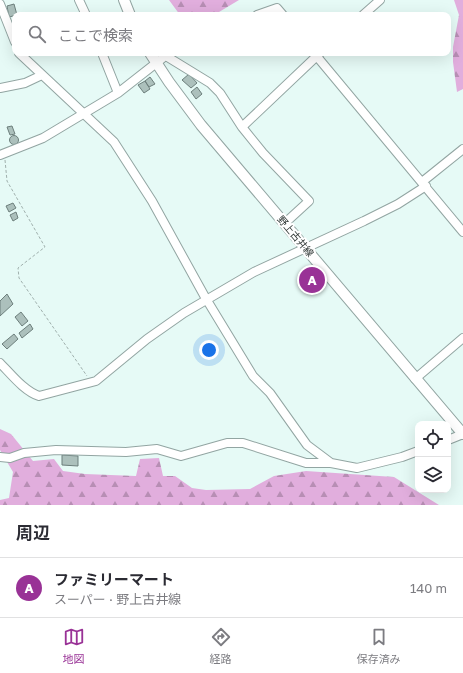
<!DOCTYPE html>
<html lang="ja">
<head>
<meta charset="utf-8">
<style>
	body { margin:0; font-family:"Golos Text","Noto Sans JP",sans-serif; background:#f2f2f3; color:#2b2b33 }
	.controls { position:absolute; right:12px; bottom:12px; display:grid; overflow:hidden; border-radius:8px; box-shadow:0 4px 16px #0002 }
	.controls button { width:36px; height:36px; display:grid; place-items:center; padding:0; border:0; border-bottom:1px solid #e1e1e2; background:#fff; color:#2b2b33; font:20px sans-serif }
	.you { position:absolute; left:209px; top:350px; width:14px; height:14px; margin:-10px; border:3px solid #fff; border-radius:50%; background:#1a73e8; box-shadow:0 0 0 6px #1a73e833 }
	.badge { display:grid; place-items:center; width:26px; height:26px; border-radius:50%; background:#993296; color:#fff; font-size:13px; font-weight:700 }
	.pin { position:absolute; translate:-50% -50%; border:2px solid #fff; box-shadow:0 1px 4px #0006 }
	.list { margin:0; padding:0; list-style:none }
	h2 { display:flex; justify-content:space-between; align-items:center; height:52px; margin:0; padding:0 16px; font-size:17px }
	h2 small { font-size:13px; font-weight:400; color:#7c7c81 }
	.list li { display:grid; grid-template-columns:26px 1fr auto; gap:12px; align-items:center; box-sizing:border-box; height:60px; padding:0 16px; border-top:1px solid #e1e1e2 }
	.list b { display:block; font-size:15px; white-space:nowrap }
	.list p { margin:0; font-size:13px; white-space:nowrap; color:#7c7c81 }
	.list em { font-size:13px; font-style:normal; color:#7c7c81 }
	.icon { flex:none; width:22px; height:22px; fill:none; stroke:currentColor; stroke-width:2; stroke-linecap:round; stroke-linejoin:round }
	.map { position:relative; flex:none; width:463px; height:505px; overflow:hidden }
	.search { position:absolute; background:#fff; box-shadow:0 4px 16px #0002; left:12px; right:12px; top:12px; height:44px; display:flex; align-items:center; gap:10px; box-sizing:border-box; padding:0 14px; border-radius:8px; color:#7c7c81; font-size:15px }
	.sheet { height:112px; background:#fff }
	nav { display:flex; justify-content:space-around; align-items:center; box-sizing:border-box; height:56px; border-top:1px solid #e1e1e2; background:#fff; font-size:11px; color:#7c7c81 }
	nav a { display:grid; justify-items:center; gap:2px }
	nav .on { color:#993296 }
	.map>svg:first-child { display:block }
	.forest { fill:url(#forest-firs) }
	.building { fill:#acc0bc; stroke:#6d7f7c }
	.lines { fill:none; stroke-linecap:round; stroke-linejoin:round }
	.minor-casing { stroke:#92a5a2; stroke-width:10 }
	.major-casing { stroke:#92a5a2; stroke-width:12 }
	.path { stroke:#a0b0ad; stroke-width:1; stroke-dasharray:3 2; stroke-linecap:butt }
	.minor { stroke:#fff; stroke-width:8 }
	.major { stroke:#fff; stroke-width:10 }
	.labels { text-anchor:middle; stroke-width:4; stroke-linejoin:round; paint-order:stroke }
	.street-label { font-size:10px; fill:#2e3634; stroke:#fff }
</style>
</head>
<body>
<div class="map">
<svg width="463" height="505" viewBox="0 0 463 505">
	<defs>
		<pattern id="forest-firs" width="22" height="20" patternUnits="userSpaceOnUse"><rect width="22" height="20" fill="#e1aedd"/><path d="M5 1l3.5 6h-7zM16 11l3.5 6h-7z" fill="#b78eb4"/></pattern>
	</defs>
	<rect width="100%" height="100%" fill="#e6faf6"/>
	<path class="forest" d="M169 0H239L214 15H180Z
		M454 0H463V89L457 92 453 62V47L459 15Z
		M0 429 11 434 33 461 54 459 63 471 85 474 136 476 140 459 159 458 163 476H175L192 488 206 490 250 489 274 476 306 471 394 477 439 505H0V500L9 498 13 472 0 450Z"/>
	<path class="building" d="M14 4 17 15 9 17 7 6Z
		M189 74 197 83 191 88 182 80Z
		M150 77 155 84 149 87 145 81Z
		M145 81 150 89 144 93 138 85Z
		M197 87 202 94 196 99 191 92Z
		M12 126 15 134 10 135 7 127Z
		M9.5 140a4.5 4.5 0 1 1 9 0a4.5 4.5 0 1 1-9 0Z
		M13 203 16 208 9 212 6 206Z
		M16 212 18 218 13 221 10 215Z
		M7 294 13 304 0 316V301Z
		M21 312 28 321 22 326 15 317Z
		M30 324 33 329 22 338 19 333Z
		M14 334 18 339 7 349 2 344Z
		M62 455 78 456V466L62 465Z"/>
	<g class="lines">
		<g class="minor-casing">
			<path id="minor" d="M79 0 86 15
				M0 4 15 42
				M257 15 277 8 283 15
				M363 15 380 0
				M19 53 114 142 152 201 205 297 253 376 270 393 307 445 331 463
				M102 53 118 93
				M314 53 463 232
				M166 56 210 83 220 93 242 127 263 153 309 201 285 223
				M0 88 25 83 42 75
				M242 127 320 53
				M0 155 43 138 118 93 169 53
				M422 182 463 149
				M0 363C11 374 24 391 39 396L96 381 147 339 184 313 254 272 364 221 398 204 426 186
				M415 379 463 338
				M448 440 463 434
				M0 457 10 458 24 453 56 450 126 452 157 449 181 456 227 443H243L306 463H331L357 468 402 457 418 451"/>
		</g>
		<g class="major-casing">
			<path id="major" d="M124 0 130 15
				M150 53 169 82 201 125 463 434"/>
		</g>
		<path class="path" d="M5 160 7 181 45 247 18 268 19 278 87 376"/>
		<use href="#minor" class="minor"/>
		<use href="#major" class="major"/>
	</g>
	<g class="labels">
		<g class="street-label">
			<text transform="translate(296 236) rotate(50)" y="4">野上古井線</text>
		</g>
	</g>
</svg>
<div class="controls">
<button><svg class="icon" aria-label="locate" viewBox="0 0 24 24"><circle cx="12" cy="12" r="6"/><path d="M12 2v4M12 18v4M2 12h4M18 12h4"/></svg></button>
<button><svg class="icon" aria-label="layers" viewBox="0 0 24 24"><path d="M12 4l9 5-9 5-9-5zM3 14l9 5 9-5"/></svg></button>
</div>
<div class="you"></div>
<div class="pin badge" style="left:312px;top:280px">A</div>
<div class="search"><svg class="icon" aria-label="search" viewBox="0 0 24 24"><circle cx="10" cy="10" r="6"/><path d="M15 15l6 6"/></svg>ここで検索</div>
</div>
<section class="sheet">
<h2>周辺<small></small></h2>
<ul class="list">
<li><span class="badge">A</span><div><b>ファミリーマート</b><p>スーパー · 野上古井線</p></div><em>140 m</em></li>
</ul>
</section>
<nav>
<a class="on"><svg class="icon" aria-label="map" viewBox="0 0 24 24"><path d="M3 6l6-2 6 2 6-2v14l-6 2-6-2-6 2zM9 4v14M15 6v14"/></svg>地図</a>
<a><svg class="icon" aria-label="directions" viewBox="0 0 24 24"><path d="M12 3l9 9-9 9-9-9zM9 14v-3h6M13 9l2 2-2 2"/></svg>経路</a>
<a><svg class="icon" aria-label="saved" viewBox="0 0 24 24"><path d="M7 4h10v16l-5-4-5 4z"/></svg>保存済み</a>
</nav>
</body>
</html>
